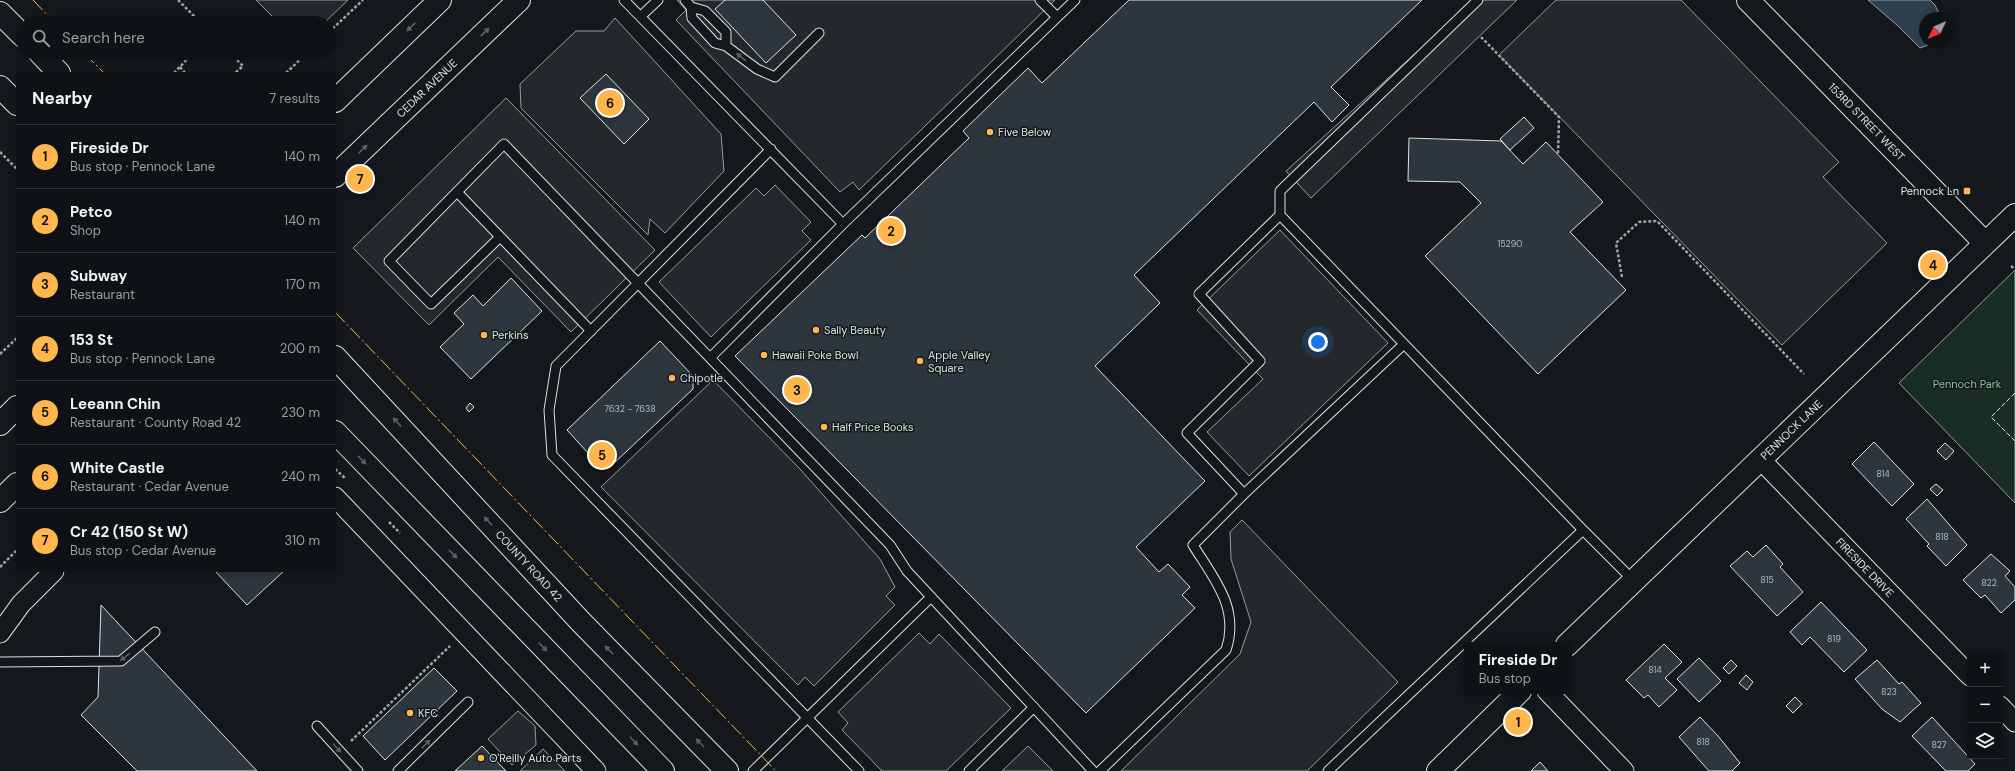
<!DOCTYPE html>
<html lang="en">
<head>
<meta charset="utf-8">
<style>
	body { margin:0; font-family:"DM Sans",sans-serif; background:#1d2022; color:#f1f3f6 }
	.controls { position:absolute; right:12px; bottom:12px; display:grid; overflow:hidden; border-radius:0px; box-shadow:0 2px 6px #0003 }
	.controls button { width:36px; height:36px; display:grid; place-items:center; padding:0; border:0; border-bottom:1px solid #2f3234; background:#0f1215; color:#f1f3f6; font:20px sans-serif }
	.compass { position:absolute; left:1919px; top:12px; width:36px; height:36px; border-radius:50%; background:#0f1215; box-shadow:0 2px 6px #0003; rotate:226deg }
	.you { position:absolute; left:1318px; top:342px; width:14px; height:14px; margin:-10px; border:3px solid #fff; border-radius:50%; background:#1a73e8; box-shadow:0 0 0 6px #1a73e833 }
	.badge { display:grid; place-items:center; width:26px; height:26px; border-radius:50%; background:#ffb74d; color:#111; font-size:13px; font-weight:700 }
	.pin { position:absolute; translate:-50% -50%; border:2px solid #fff; box-shadow:0 1px 4px #0006 }
	.popup { position:absolute; left:1464px; top:642px; width:108px; height:52px; box-sizing:border-box; display:grid; place-content:center; border-radius:0px; background:#0f1215; filter:drop-shadow(0 1px 3px #0005); font-size:13px; white-space:nowrap; color:#9b9ea0 }
	.popup b { font-size:15px; color:#f1f3f6 }
	.popup::after { content:''; position:absolute; left:50%; top:100%; margin-left:-8px; border:8px solid transparent; border-top-color:#0f1215 }
	.list { margin:0; padding:0; list-style:none }
	h2 { display:flex; justify-content:space-between; align-items:center; height:52px; margin:0; padding:0 16px; font-size:17px }
	h2 small { font-size:13px; font-weight:400; color:#9b9ea0 }
	.list li { display:grid; grid-template-columns:26px 1fr auto; gap:12px; align-items:center; box-sizing:border-box; height:64px; padding:0 16px; border-top:1px solid #2f3234 }
	.list b { display:block; font-size:15px; white-space:nowrap }
	.list p { margin:0; font-size:13px; white-space:nowrap; color:#9b9ea0 }
	.list em { font-size:13px; font-style:normal; color:#9b9ea0 }
	.icon { flex:none; width:22px; height:22px; fill:none; stroke:currentColor; stroke-width:2; stroke-linecap:round; stroke-linejoin:round }
	.map { position:relative; flex:none; width:2015px; height:771px; overflow:hidden }
	.search { position:absolute; background:#0f1215; box-shadow:0 2px 6px #0003; left:16px; top:16px; width:320px; height:44px; display:flex; align-items:center; gap:10px; box-sizing:border-box; padding:0 14px; border-radius:22px; color:#9b9ea0; font-size:15px }
	.panel { position:absolute; background:#0f1215; box-shadow:0 2px 6px #0003; left:16px; top:72px; width:320px; height:500px; border-radius:0px }
	.map>svg:first-child { display:block }
	.green { fill:#1a2d24; stroke:#939e99 }
	.parking { fill:#24282b; stroke:#939e99 }
	.water { fill:#2f3f4d; stroke:#939e99 }
	.building { fill:#2c363c; stroke:#d8e6dc }
	.lines { fill:none; stroke-linecap:round; stroke-linejoin:round }
	.lane-casing { stroke:#d8e6dc; stroke-width:11 }
	.street-casing { stroke:#d8e6dc; stroke-width:21 }
	.secondary-casing { stroke:#d8e6dc; stroke-width:24 }
	.primary-casing { stroke:#d8e6dc; stroke-width:24 }
	.highway-casing { stroke:#d8e6dc; stroke-width:24 }
	.path { stroke:#9da8a2; stroke-width:2.5; stroke-dasharray:3 2; stroke-linecap:butt }
	.lane { stroke:#14181c; stroke-width:9 }
	.street { stroke:#14181c; stroke-width:19 }
	.secondary { stroke:#14181c; stroke-width:22 }
	.primary { stroke:#14181c; stroke-width:22 }
	.highway { stroke:#14181c; stroke-width:22 }
	.fence { stroke:#d8e6dc; stroke-width:1; stroke-dasharray:5 2; stroke-linecap:butt }
	.power { stroke:#ffb74d; stroke-width:1; stroke-dasharray:14 3 2 3; stroke-linecap:butt }
	.oneway { fill:#59605f }
	.poi-dot { fill:#ffb74d; stroke:#14181c; stroke-width:1.5 }
	.labels { text-anchor:middle; stroke-width:3; stroke-linejoin:round; paint-order:stroke }
	.number-label { font-size:9px; fill:#adbab4 }
	.street-label { font-size:11px; fill:#d8e6dc; stroke:#14181c }
	.poi-label { font-size:11px; fill:#d8e6dc; stroke:#14181c; text-anchor:start }
	.park-label { font-size:11px; fill:#8ac095; stroke:#14181c }
</style>
</head>
<body>
<div class="map">
<svg width="2015" height="771" viewBox="0 0 2015 771">
	<rect width="100%" height="100%" fill="#14181c"/>
	<path class="green" d="M2015 270V503L1899 383Z"/>
	<path class="parking" d="M256 0H348L324 23H307L300 16 293 23H279Z
		M677 0H1055L859 190 853 182 840 192 676 20 686 10Z
		M1474 0H1517L1311 198 1286 171Z
		M1556 0H1681L1839 162 1823 177 1887 243 1782 345 1499 55Z
		M615 18 721 134 724 171 665 233 650 219 648 235 521 108 520 84 576 31H604Z
		M506 98 655 250 571 332 498 257 429 325 353 248Z
		M775 185 811 222 802 231 811 240 711 337 659 282 756 188 764 196Z
		M1280 230 1388 343 1249 476 1207 432 1263 379 1197 310Z
		M713 380 800 469 880 559 895 587 886 596 895 605 814 686 805 677 798 685 601 487Z
		M1242 520 1398 682 1307 771H1121L1240 654 1251 622 1231 559 1230 532Z
		M919 633 930 644 939 634 1011 708 946 771H882L842 730 848 723 838 712Z
		M518 711 535 726 536 745 512 765 488 739Z
		M1028 746 1053 771H1002Z
		M543 749 565 771H520Z"/>
	<path class="water" d="M1868 0H1930L1935 5 1941 18H1925V42H1936L1920 48 1898 26Z"/>
	<path class="building" d="M725 0H763L796 35 766 63 715 9Z
		M1129 0H1422L1331 87 1349 105 1332 122 1314 102 1134 275 1160 303 1095 366 1205 481 1136 547 1159 572 1168 564 1190 587 1182 595 1195 608 1086 713 735 356 862 235 865 238 969 138 963 131 1028 68 1042 83Z
		M606 74 649 119 624 144 580 98Z
		M1524 117 1534 128 1510 150 1500 139Z
		M1409 138 1501 141 1523 164 1546 142 1603 202 1570 232 1626 290 1538 374 1425 256 1481 203 1460 182 1408 181Z
		M511 278 542 311 471 379 440 347 464 324 454 313 473 295 483 306Z
		M660 341 693 376V389L612 465H599L567 430Z
		M470 403 474 407 469 412 466 408Z
		M1874 442 1914 484 1892 506 1852 464Z
		M1945 443 1954 451 1946 460 1937 451Z
		M1936 484 1943 490 1937 496 1930 489Z
		M1927 499 1967 545 1946 566 1927 546 1929 544 1906 519Z
		M1766 545 1783 564 1780 567 1803 592 1777 616 1730 566 1747 551 1753 557Z
		M1991 554 2010 571 2005 576 2015 587V600L2001 613 1985 595 1981 598 1963 580Z
		M215 571H284L247 605Z
		M1821 602 1867 650 1844 672 1810 637 1802 645 1790 632Z
		M101 605 115 620 257 771H137L81 715 98 697Z
		M1664 644 1682 662 1665 678 1677 690 1659 707 1648 695 1644 698 1626 680Z
		M1699 658 1721 681 1699 702 1677 679Z
		M1731 660 1737 666 1729 674 1723 668Z
		M1877 660 1899 684 1902 682 1921 703 1900 722 1882 709 1855 679Z
		M434 668 457 691 385 760 363 736Z
		M1746 675 1753 682 1747 690 1739 683Z
		M1795 697 1802 704 1793 713 1786 706Z
		M1700 717 1718 736 1740 763 1732 771H1709L1679 737Z
		M1932 717 1975 764 1968 771H1946L1912 736Z
		M482 746 506 771H455Z
		M1540 762 1548 771H1531Z"/>
	<g class="lines">
		<g class="lane-casing">
			<path id="lane" d="M624 0 843 224
				M685 0 691 7 692 18 715 43 726 46 757 69 775 77 819 33
				M1040 0 1057 17
				M691 7 705 11 726 32V46
				M641 16 658 0
				M771 149 556 366 549 410 552 455 859 771
				M457 192 591 331
				M1280 215V191L1478 0
				M500 237 431 304 389 261 504 144 890 545 907 571 1093 771
				M711 357 843 224 1075 0
				M1244 494 1187 433 1260 361 1199 294 1280 215 1583 530 1328 771
				M1583 530 1634 581
				M0 662 121 661 155 632
				M317 726 358 771
				M398 771 468 702
				M753 771 931 597
				M969 771 1034 707
				M1100 771 1226 650C1240 608 1214 579 1193 545L1244 494 1404 344"/>
		</g>
		<g class="street-casing">
			<g id="street">
				<path id="s1" d="M1760 459 1970 676"/>
				<path d="M335 497 596 771"/>
				<path d="M0 633 21 604 54 571"/>
				<path d="M1547 691 1624 771"/>
				<path d="M2000 706 2015 722"/>
			</g>
		</g>
		<g class="secondary-casing">
			<g id="secondary">
				<path id="s2" d="M1748 0 1985 243"/>
				<path id="s3" d="M1567 645 2015 215"/>
				<path d="M1438 771 1520 691"/>
			</g>
		</g>
		<g class="primary-casing">
			<g id="primary">
				<path d="M335 101 440 0"/>
				<path id="s4" d="M335 176 519 0"/>
			</g>
		</g>
		<g class="highway-casing">
			<g id="highway">
				<path d="M0 13 23 36"/>
				<path d="M40 53 59 73"/>
				<path d="M0 87 17 104"/>
				<path id="s5" d="M335 357 581 622 727 771"/>
				<path d="M0 424 17 407"/>
				<path d="M335 432 663 771"/>
				<path d="M0 501 17 484"/>
			</g>
		</g>
		<path class="path" d="M178 0 201 23
			M329 32 363 0
			M1481 37 1559 117 1558 155
			M230 53 243 66 235 73
			M180 67 185 73
			M174 73 193 53
			M286 73 307 53
			M0 152 17 169
			M2011 266 2015 269
			M1622 277 1616 243 1639 222 1657 221 1804 374
			M0 354 17 338
			M335 469 346 479
			M389 522 400 533
			M0 567 17 550
			M351 741 450 646"/>
		<use href="#lane" class="lane"/>
		<use href="#street" class="street"/>
		<use href="#secondary" class="secondary"/>
		<use href="#primary" class="primary"/>
		<use href="#highway" class="highway"/>
		<path class="fence" d="M2015 393 1991 417 2015 441"/>
		<path class="power" d="M33 0 55 23
			M84 53 104 73
			M335 312 776 771"/>
	</g>
	<defs><path id="oneway-solid" d="M-6-.8H1V-3.2L6.5 0L1 3.2V.8H-6Z"/></defs>
	<g class="oneway">
		<use href="#oneway-solid" transform="translate(411 27) rotate(136)"/>
		<use href="#oneway-solid" transform="translate(485 32) rotate(-44)"/>
		<use href="#oneway-solid" transform="translate(741 57) rotate(-143)"/>
		<use href="#oneway-solid" transform="translate(363 149) rotate(-44)"/>
		<use href="#oneway-solid" transform="translate(397 422) rotate(-133)"/>
		<use href="#oneway-solid" transform="translate(362 460) rotate(46)"/>
		<use href="#oneway-solid" transform="translate(488 521) rotate(-133)"/>
		<use href="#oneway-solid" transform="translate(453 554) rotate(46)"/>
		<use href="#oneway-solid" transform="translate(543 647) rotate(46)"/>
		<use href="#oneway-solid" transform="translate(609 650) rotate(-134)"/>
		<use href="#oneway-solid" transform="translate(125 657) rotate(143)"/>
		<use href="#oneway-solid" transform="translate(634 741) rotate(46)"/>
		<use href="#oneway-solid" transform="translate(700 743) rotate(-134)"/>
		<use href="#oneway-solid" transform="translate(426 744) rotate(-45)"/>
		<use href="#oneway-solid" transform="translate(337 748) rotate(48)"/>
	</g>
	<g class="poi-dot">
		<circle cx="990" cy="132" r="4"/>
		<rect x="1963" y="187" width="8" height="8" rx="2"/>
		<circle cx="816" cy="330" r="4"/>
		<circle cx="484" cy="335" r="4"/>
		<circle cx="764" cy="355" r="4"/>
		<circle cx="920" cy="361" r="4"/>
		<circle cx="672" cy="378" r="4"/>
		<circle cx="824" cy="427" r="4"/>
		<circle cx="410" cy="713" r="4"/>
		<circle cx="481" cy="758" r="4"/>
	</g>
	<g class="labels">
		<g class="number-label">
			<text x="1510" y="247">15290</text>
			<text x="630" y="412">7632 - 7638</text>
			<text x="1883" y="477">814</text>
			<text x="1942" y="540">818</text>
			<text x="1767" y="583">815</text>
			<text x="1989" y="586">822</text>
			<text x="1834" y="642">819</text>
			<text x="1655" y="673">814</text>
			<text x="1889" y="695">823</text>
			<text x="1703" y="745">818</text>
			<text x="1939" y="748">827</text>
		</g>
		<g class="street-label">
			<text dy="4" stroke="none"><textPath href="#s4" startOffset="127">CEDAR AVENUE</textPath></text>
			<text dy="4" stroke="none"><textPath href="#s2" startOffset="170">153RD STREET WEST</textPath></text>
			<text dy="4" stroke="none"><textPath href="#s3" startOffset="311">PENNOCK LANE</textPath></text>
			<text dy="4" stroke="none"><textPath href="#s5" startOffset="285">COUNTY ROAD 42</textPath></text>
			<text dy="4" stroke="none"><textPath href="#s1" startOffset="151">FIRESIDE DRIVE</textPath></text>
		</g>
		<g class="poi-label">
			<text x="998" y="136">Five Below</text>
			<text x="1959" y="195" text-anchor="end">Pennock Ln</text>
			<text x="824" y="334">Sally Beauty</text>
			<text x="492" y="339">Perkins</text>
			<text x="772" y="359">Hawaii Poke Bowl</text>
			<text x="928" y="359">Apple Valley<tspan x="928" dy="13">Square</tspan></text>
			<text x="680" y="382">Chipotle</text>
			<text x="832" y="431">Half Price Books</text>
			<text x="418" y="717">KFC</text>
			<text x="489" y="762">O'Reilly Auto Parts</text>
		</g>
		<g class="park-label">
			<text x="1967" y="388">Pennoch Park</text>
		</g>
	</g>
</svg>
<div class="controls">
<button>+</button>
<button>−</button>
<button><svg class="icon" aria-label="layers" viewBox="0 0 24 24"><path d="M12 4l9 5-9 5-9-5zM3 14l9 5 9-5"/></svg></button>
</div>
<svg class="compass" viewBox="-18 -18 36 36"><path d="M0-13l5 13h-10z" fill="#e53935"/><path d="M0 13l5-13h-10z" fill="#9b9ea0"/></svg>
<div class="you"></div>
<div class="pin badge" style="left:1518px;top:722px">1</div>
<div class="popup"><b>Fireside Dr</b>Bus stop</div>
<div class="pin badge" style="left:891px;top:231px">2</div>
<div class="pin badge" style="left:797px;top:390px">3</div>
<div class="pin badge" style="left:1933px;top:265px">4</div>
<div class="pin badge" style="left:602px;top:455px">5</div>
<div class="pin badge" style="left:610px;top:103px">6</div>
<div class="pin badge" style="left:360px;top:179px">7</div>
<div class="search"><svg class="icon" aria-label="search" viewBox="0 0 24 24"><circle cx="10" cy="10" r="6"/><path d="M15 15l6 6"/></svg>Search here</div>
<section class="panel">
<h2>Nearby<small>7 results</small></h2>
<ul class="list">
<li><span class="badge">1</span><div><b>Fireside Dr</b><p>Bus stop · Pennock Lane</p></div><em>140 m</em></li>
<li><span class="badge">2</span><div><b>Petco</b><p>Shop</p></div><em>140 m</em></li>
<li><span class="badge">3</span><div><b>Subway</b><p>Restaurant</p></div><em>170 m</em></li>
<li><span class="badge">4</span><div><b>153 St</b><p>Bus stop · Pennock Lane</p></div><em>200 m</em></li>
<li><span class="badge">5</span><div><b>Leeann Chin</b><p>Restaurant · County Road 42</p></div><em>230 m</em></li>
<li><span class="badge">6</span><div><b>White Castle</b><p>Restaurant · Cedar Avenue</p></div><em>240 m</em></li>
<li><span class="badge">7</span><div><b>Cr 42 (150 St W)</b><p>Bus stop · Cedar Avenue</p></div><em>310 m</em></li>
</ul>
</section>
</div>
</body>
</html>
